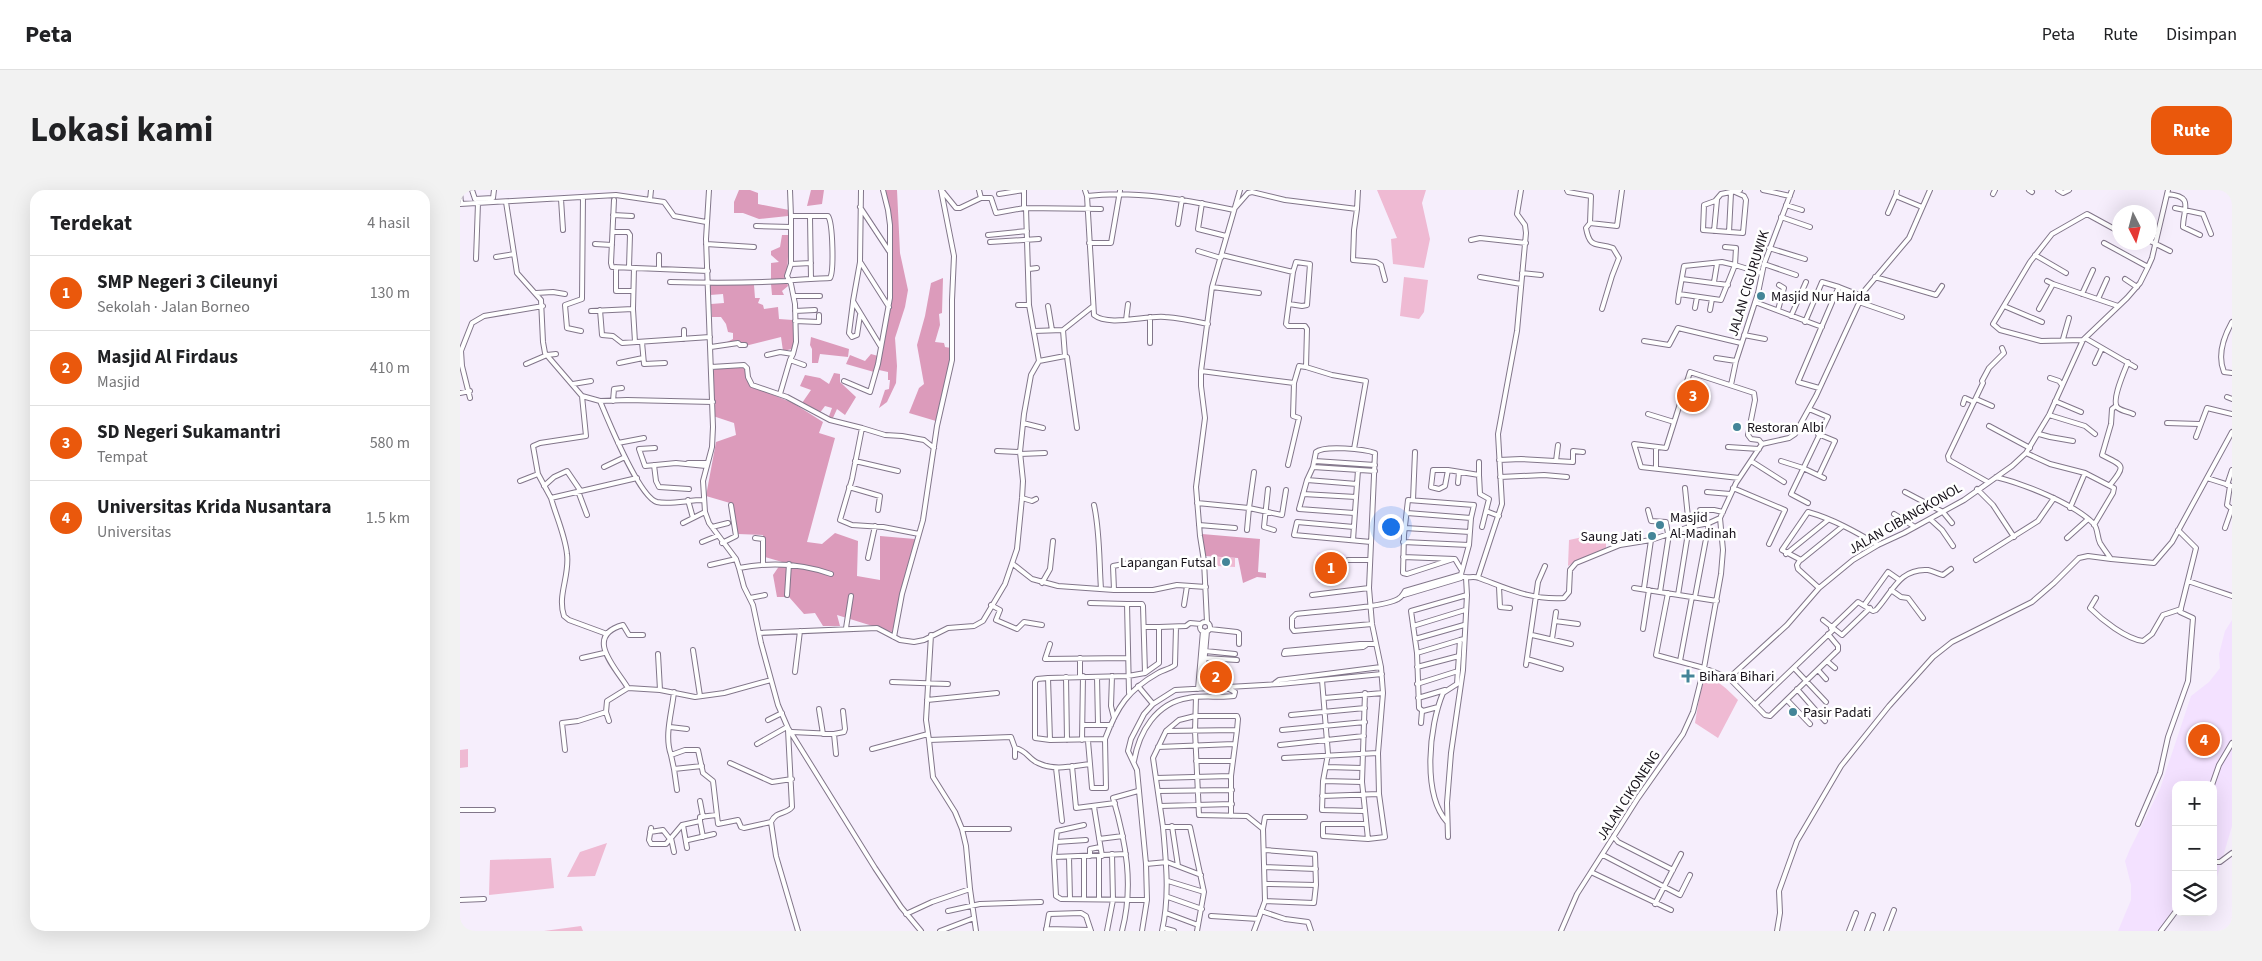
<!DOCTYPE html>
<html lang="id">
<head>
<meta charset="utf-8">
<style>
	body { margin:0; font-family:"Source Sans 3",sans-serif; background:#f2f2f2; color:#202124 }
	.controls { position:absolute; right:15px; bottom:15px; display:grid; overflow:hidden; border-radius:10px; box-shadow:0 5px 20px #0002 }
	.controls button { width:45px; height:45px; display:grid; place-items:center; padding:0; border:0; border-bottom:1px solid #e0e0e0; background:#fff; color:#202124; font:25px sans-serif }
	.compass { position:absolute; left:1652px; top:15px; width:45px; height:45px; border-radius:50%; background:#fff; box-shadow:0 5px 20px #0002; rotate:174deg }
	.you { position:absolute; left:930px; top:336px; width:18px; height:18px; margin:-12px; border:4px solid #fff; border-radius:50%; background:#1a73e8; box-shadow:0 0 0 8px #1a73e833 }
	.badge { display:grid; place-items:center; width:32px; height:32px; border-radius:50%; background:#ea580c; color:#fff; font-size:16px; font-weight:700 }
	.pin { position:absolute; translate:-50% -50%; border:2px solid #fff; box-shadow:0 1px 5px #0006 }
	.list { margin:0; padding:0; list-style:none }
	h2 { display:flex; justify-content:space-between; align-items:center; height:65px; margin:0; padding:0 20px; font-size:21px }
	h2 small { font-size:16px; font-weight:400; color:#757577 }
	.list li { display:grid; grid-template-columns:32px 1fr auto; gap:15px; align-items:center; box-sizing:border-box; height:75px; padding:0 20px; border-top:1px solid #e0e0e0 }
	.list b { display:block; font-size:19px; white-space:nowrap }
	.list p { margin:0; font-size:16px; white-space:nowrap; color:#757577 }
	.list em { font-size:16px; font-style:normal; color:#757577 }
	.icon { flex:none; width:28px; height:28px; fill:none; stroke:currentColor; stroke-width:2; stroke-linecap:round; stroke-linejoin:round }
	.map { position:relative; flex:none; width:1772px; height:741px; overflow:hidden; border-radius:15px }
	header { display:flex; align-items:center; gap:30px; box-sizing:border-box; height:70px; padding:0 25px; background:#fff; border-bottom:1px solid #e0e0e0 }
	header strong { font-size:24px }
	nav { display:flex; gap:28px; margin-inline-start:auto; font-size:18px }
	.intro { display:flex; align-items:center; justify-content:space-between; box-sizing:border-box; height:120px; padding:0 30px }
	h1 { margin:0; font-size:35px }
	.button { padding:12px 22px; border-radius:15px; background:#ea580c; color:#fff; font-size:18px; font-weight:700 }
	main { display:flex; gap:30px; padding:0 30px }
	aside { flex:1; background:#fff; border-radius:15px; box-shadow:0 5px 20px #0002 }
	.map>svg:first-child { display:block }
	.built { fill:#f3e1ff }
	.green { fill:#efbad3 }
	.forest { fill:#dc9bbb }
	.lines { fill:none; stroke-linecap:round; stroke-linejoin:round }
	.street-casing { stroke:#82768a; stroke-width:6 }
	.street { stroke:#fff; stroke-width:4 }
	.poi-dot { fill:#448598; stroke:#fff; stroke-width:2 }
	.labels { text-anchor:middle; stroke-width:5; stroke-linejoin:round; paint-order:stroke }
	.street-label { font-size:14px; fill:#161119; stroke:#fff }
	.poi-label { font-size:14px; fill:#161119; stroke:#fff; text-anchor:start }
</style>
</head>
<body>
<header>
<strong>Peta</strong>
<nav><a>Peta</a><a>Rute</a><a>Disimpan</a></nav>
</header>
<div class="intro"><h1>Lokasi kami</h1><a class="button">Rute</a></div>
<main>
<aside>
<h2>Terdekat<small>4 hasil</small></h2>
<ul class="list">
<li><span class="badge">1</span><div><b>SMP Negeri 3 Cileunyi</b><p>Sekolah · Jalan Borneo</p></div><em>130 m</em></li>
<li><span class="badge">2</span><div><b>Masjid Al Firdaus</b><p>Masjid</p></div><em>410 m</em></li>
<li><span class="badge">3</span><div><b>SD Negeri Sukamantri</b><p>Tempat</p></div><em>580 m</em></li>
<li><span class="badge">4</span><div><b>Universitas Krida Nusantara</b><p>Universitas</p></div><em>1.5 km</em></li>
</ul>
</aside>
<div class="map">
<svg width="1772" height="741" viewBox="0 0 1772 741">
	<rect width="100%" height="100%" fill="#f6eefc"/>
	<path class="built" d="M857 362 886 364 885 391 858 393Z
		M1772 430V636L1757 687 1753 689V595H1716V722H1718L1704 741H1658L1671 710V695L1665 671 1670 659 1700 599 1731 506 1749 492 1760 478 1759 464 1765 441Z"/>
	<path class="green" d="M917 0H966L962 13 970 49 964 78 933 74 931 49 937 48Z
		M944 87 968 90 964 122 959 129 940 126Z
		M1146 342V359L1116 371 1108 376 1109 350Z
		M757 367 775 368V377L757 376Z
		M1243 485C1258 490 1267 499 1278 510L1258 548 1235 533Z
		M8 559V577L0 578V560Z
		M147 653 135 686 107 687 120 662Z
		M91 668 94 698 29 705 30 670Z
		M121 736 123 741H84Z"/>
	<path class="forest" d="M279 0H290L298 3V14L329 20 328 26 299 29 283 23H274V12Z
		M351 0H364L362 14 347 16Z
		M424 0H437L440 63 448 100 445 117 435 148 437 176 436 193 427 212 419 218 425 200 429 199 430 190H428V182L419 180 418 174 430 100V48L427 6Z
		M322 45H329L327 88 311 91V73L319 72 311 65V61L320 57Z
		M483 88 482 123 479 124 480 135 475 152 484 153 485 157 491 158 492 174 476 231 449 223 459 198 464 194 457 155 465 126 471 93Z
		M327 92 328 96 322 101 324 105H312L311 94Z
		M250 95H294L295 108H300L298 113 303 115 304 119 318 117 319 129 333 130 334 152 332 159 323 161 321 147 281 157 278 153 267 155V152L273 149V143L268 142 266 134 261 127H252L251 114 264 113 263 104 250 105Z
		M351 147 389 159 388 167 360 164 358 173H352V159L350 155Z
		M411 164 418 166 414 182 386 174 390 165 405 171Z
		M278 175 284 176 292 196 333 213 363 232 359 243 375 248 347 352 362 354 375 343 398 351 397 386 420 390V346L455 349 432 442 377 425 380 436H363L355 423 344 424 329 407H317L313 385 322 372 305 367 303 345 278 344 270 313 246 306 256 252 276 245 274 233 253 226 252 180Z
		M374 183 380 184V192L396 207 385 225 377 219 372 230 368 229 372 218 365 216 359 224 342 213 351 200 340 196 345 185 360 188 369 194Z
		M742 344 800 349 798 382 806 383V388L797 387 783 393 778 368 745 366Z"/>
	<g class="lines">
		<g class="street-casing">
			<path id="street" d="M12 0 15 9 33 8 34 0
				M249 0 246 49 253 237 252 257 243 291 245 322 249 333 276 369 279 378 284 397 293 415 301 453 318 515 328 538 415 678 441 717 461 741
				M330 0 331 26
				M401 0 400 72 393 111 421 157
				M519 0 521 8H531L536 23 564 18 641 19
				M625 0 627 6 634 125C649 137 686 125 705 127 719 128 734 131 748 134
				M1107 0 1108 2 1131 6 1130 33 1126 38C1130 60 1137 52 1153 58L1159 68 1152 86 1142 119
				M1303 0 1330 6
				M1437 0 1436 5 1438 7 1462 17
				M1569 0 1572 2
				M1598 0 1603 3 1609 0
				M0 1 1 14
				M483 2 496 18H500L521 8
				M1275 2 1284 6 1286 10 1283 43 1243 40 1244 15 1255 11 1261 4 1280 0
				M539 4 564 0
				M1533 4 1535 0
				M1707 4C1735 6 1723 19 1723 37L1740 45
				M627 6C676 0 726 10 774 20
				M101 9 103 40
				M154 10 151 73 152 77 248 81
				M190 10 191 0
				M46 12 57 83 81 110 83 152 85 163 122 206 126 246 80 253 73 256 78 284 91 308 177 288
				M742 13 738 39 766 46
				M0 14 156 5 204 12 214 26 246 32
				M1326 15 1342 20
				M400 17 429 61
				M564 18V0
				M1715 18 1743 24 1751 44
				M774 19 788 3 792 2 825 10 897 19 898 0
				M897 19 894 40 893 70 916 72 921 75 925 90
				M1428 23 1436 5
				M153 25 172 26
				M350 27 351 89
				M1321 27 1350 37
				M1130 33 1157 36 1162 0
				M718 34 722 9
				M296 36 331 37
				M1254 41 1257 10
				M153 42H168L170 45 169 77
				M1269 42 1271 3
				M528 45 567 41
				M1011 50 1020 48 1066 53
				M1690 51 1710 61
				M530 52 579 49
				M629 53H651L660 1
				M1644 53 1688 77
				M135 54 152 55
				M246 54 294 57
				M1265 57 1276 58 1275 75 1262 72 1224 76 1219 104 1261 110 1275 75 1301 83
				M1309 58 1345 69
				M738 61 761 68
				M762 65 833 82 836 72 850 74 847 115 842 116 829 114
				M1575 65 1606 83
				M36 67 54 64
				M16 69 18 13
				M401 73 429 117
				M331 74 351 73
				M1304 74 1336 85
				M156 77V101H172
				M174 78 173 119 175 152
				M199 79V65
				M569 79 577 78
				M1062 83 1081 85
				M1020 87 1061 94
				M1415 87 1476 105 1482 96
				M1222 89 1268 95
				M1665 89 1677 97
				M1587 91 1593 94
				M210 92C249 93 287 93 326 91 340 89 355 89 370 88 374 82 373 33 368 26H331V74L327 86 331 94 335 114 336 152 333 164
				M1254 92 1257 74
				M752 97 799 103
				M76 103 93 102 105 104
				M1622 104 1633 80
				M334 106H360
				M1638 109 1647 89
				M393 112 389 143 392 147 397 145 400 125
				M1218 112 1219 104
				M1295 112 1362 137
				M1399 112 1442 127
				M558 115H569
				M588 116 592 140
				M1544 116 1582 132
				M1235 118 1237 107
				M1579 119 1593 94 1658 116
				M140 120 142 145 153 146 162 153 250 147
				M1250 120 1252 109
				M1318 120 1324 98 1319 95
				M131 121 173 119
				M335 121 355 120
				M1331 126 1346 92
				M666 130 668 114
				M335 131 359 132V125
				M1345 132 1362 92 1379 97
				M1772 132C1763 148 1757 165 1764 182L1772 183
				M121 141 107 138 105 115 122 109 123 7
				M574 141 603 140
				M1284 145 1305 149
				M1625 148 1675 177
				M224 149V140
				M1603 149 1609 128
				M1623 150 1581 151 1540 140 1533 134 1570 72 1592 44 1627 24 1660 42
				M1184 151 1209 155 1218 138 1281 153
				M182 152 184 174 205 173
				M690 153V127
				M251 157 278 153 280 155H285
				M307 165 320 162 333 164 330 170
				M605 166 607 167 617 238
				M1256 168 1276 171
				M579 171 605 166 603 140 632 117
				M1668 172C1665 180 1650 212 1658 218 1662 221 1669 222 1673 224
				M159 173 183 168
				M1635 173 1642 158
				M66 174 87 165 96 164
				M251 177 284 175 287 178 288 187 292 195 327 207 370 230 402 238 392 289 380 330 392 335 423 337 459 344
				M846 177 872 185 906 191 894 259
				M741 181 834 193 839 176 846 177 847 139 845 136H828L826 134 833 82
				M1590 188 1599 191 1602 195
				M384 191 410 202 418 174 430 108V35L428 20 423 0
				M113 194 131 191
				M1271 195 1276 171 1298 103 1304 74 1332 0
				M1359 198 1338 192 1376 103 1379 97 1402 106
				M0 203 10 201
				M320 204 330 170 344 175
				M122 206 140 211
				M1767 207 1772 209
				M10 208 2 176 1 161 12 133 24 126 83 116
				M1516 209 1532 216
				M153 211 154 199 162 198
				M1595 211 1621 222
				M1503 214 1505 208 1514 212
				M1188 224 1214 232
				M1589 225 1625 236 1635 244
				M563 233 583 238
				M1707 233 1739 234
				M1529 236 1570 258
				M402 238 425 245 442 246 464 250 474 258
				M1358 244 1375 251 1359 285
				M1579 244 1590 247 1613 251
				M1736 247 1747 218 1772 224
				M158 253 184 248
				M1302 254 1329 248 1335 244 1356 206 1405 100 1449 48 1470 0
				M1196 257V278
				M1268 257 1299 259
				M195 258 179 259 185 276 216 273 246 276
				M537 261 560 262
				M1566 263 1590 274 1625 283 1654 298 1653 303 1634 335
				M560 264 585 263
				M1039 270 1061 269 1113 272V261L1123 262
				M395 271 438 281
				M855 271 915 275
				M1096 271 1098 255
				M1291 271 1324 292
				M1321 271 1343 278 1364 288
				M228 273H247
				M194 275 196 291 199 297 229 299
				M828 275 839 228 833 226 834 193
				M144 277 165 267
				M853 277 856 262C864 255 905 259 915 263L909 398
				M988 280H973L971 297 979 299 985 296 988 280 1019 285 1020 304 1029 309 1026 321 1039 326
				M1019 285V272
				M1040 287 1084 285 1107 287
				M1536 287C1564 294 1613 313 1634 334 1638 339 1637 347 1640 353 1643 358 1647 363 1651 369L1694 373 1712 352 1772 242
				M1747 288 1772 296
				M847 290 853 277 915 281
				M60 291 78 284
				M1528 292 1489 270 1488 266 1523 193 1522 191 1529 178 1544 163 1542 158
				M998 293 999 282
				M1650 295C1667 274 1663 276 1642 265L1651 234 1652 219 1656 216
				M1767 295 1772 280
				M84 296 94 287 107 281 120 300
				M1770 296 1767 315 1772 319
				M389 297 420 306 418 320
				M1273 298 1325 320 1309 354
				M808 299 804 337 814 340
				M1517 299 1533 315 1554 347
				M118 301 127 325
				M1247 302 1270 304
				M1445 302 1483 322 1492 333
				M843 304 896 307
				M91 308C96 326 105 345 107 364 110 386 97 405 104 426L109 430 147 444
				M562 308 572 311 576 309
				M228 310 233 328
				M243 310C229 310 210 315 197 312 179 307 148 230 140 211L167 210 253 212
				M953 310 955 262
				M737 313 789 318 794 282
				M1348 313 1331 304 1368 227 1349 219
				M634 315C640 342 639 371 641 399
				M1610 318 1625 283
				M1188 320 1191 331 1206 332 1208 344
				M1240 320H1254L1263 322
				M894 323 839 319 847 290 897 294
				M947 323 1011 328
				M1434 324 1455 337
				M1470 329 1482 340 1493 356
				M223 333 245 322
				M739 335 775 338
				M1383 336 1341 370 1322 360 1348 322C1373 329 1396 342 1418 355
				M252 337 268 333
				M894 337 837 332 834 345 911 352
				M1022 337 1026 321
				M945 338 1010 342
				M1765 338 1772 318
				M787 340 789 318 822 325 826 300
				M295 348 303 349V373
				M1607 348 1627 330
				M893 350 898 280
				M242 352 257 346
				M943 352 1009 355
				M262 353 276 346 271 315
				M1326 364 1368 330
				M943 367 995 369 1001 379
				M408 368 415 336
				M993 369 947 384 943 383 944 345 948 310 1014 315 1011 328 1009 355 1000 388
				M888 370H910
				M1340 370 1337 375 1338 379 1359 398
				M1516 370 1578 331 1594 308
				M553 374 572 389 598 396 654 400H693L717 395 746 397
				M250 375 276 369
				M279 378C311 372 340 373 371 384
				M1018 387 1042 314 1038 244 1057 141 1066 43 1065 35 1057 24 1061 0
				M1728 391 1772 406
				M582 393 590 379 593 351
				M1039 397 1040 417 1050 418
				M1174 398 1257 411
				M1184 398 1191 350
				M654 400 653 376 680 371
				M1431 400 1441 407 1448 408 1463 428
				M1200 402 1209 344
				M1208 403 1196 465 1244 478 1269 488 1327 435 1359 398 1393 370 1418 355 1444 343 1504 310 1552 276 1566 263 1589 225 1623 150 1667 108 1680 93 1688 77 1692 68 1708 0
				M327 405 329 374
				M852 405 909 398 912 434 921 477 923 503 918 563 919 604 925 647 908 649 863 646V634H906
				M944 405 1001 388
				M1218 405 1229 337 1225 298
				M1235 407 1249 333
				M290 408 305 405
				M1636 408 1630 418C1642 430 1666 449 1683 451L1692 444 1703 425 1721 419
				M630 413 667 414 669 503
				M1405 414 1428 382 1438 389
				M531 415 540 420 536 430 557 439 564 432 582 435
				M724 415 727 396
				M1363 430 1382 445 1410 418
				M1095 431 1118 434
				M740 437a5 5 0 1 1 10 0a5 5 0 1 1-10 0Z
				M747 432 744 371 740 346 736 297 745 228 741 196V181L752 97 780 0
				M912 434 834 441 832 438V428L836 424C858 421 922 418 938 409 942 407 943 404 945 401L1000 385C1006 390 1012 385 1019 388 1049 399 1070 410 1104 408L1109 402 1110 380 1116 373 1160 355 1191 350 1229 337 1249 333 1260 328
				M953 436 1005 420
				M684 437H699V473L685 483
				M699 437 726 436 730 433 741 434
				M386 438 391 406
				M1371 438 1398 412 1413 421 1416 420C1432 403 1439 378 1468 380 1473 381 1478 384 1483 385L1491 379
				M750 439 777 442 779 443V454
				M1183 439 1189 400
				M299 443 417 438 440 450 454 452 464 450 488 438 514 436 523 431 545 394 557 359 562 308 563 291 560 262 564 224 571 185 579 171 569 115 566 18
				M471 445 466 530 469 550 551 547 555 558C567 560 568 569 578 573 594 581 613 576 630 574L628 551
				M1072 445 1111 454
				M434 447 442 404 463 330 477 236 492 170V110L494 66 481 0
				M955 449 1004 435
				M1092 449 1096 422
				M590 454 585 469 668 468
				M233 460 240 506
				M745 461 775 464
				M957 463 1000 450
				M198 464 200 500
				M824 464 825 461 900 454H916
				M824 464 903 457 906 455
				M122 468 144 463
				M620 468V486
				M745 468 777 470
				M1067 469 1101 479
				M1220 471 1232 407
				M1367 471 1375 478
				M1066 475 1078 392 1085 376
				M957 477 999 466
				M1334 478 1366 512
				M1358 480 1366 489
				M335 482 340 441
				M652 486 651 516 654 528
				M606 487 607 550
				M637 487 638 534
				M588 488 590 550
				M1269 488 1305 525 1310 526 1378 460V456L1368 444
				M862 490 868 564 863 591 862 620 904 621
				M432 492 488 494
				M815 493 819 490 921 477
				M957 494 998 481
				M678 496 693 514
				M168 498C156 478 123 446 163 435L169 445H183
				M742 498 747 441
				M738 499 743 441
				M1337 499 1365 531
				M214 502C212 522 204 546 211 565L225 560H238L243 583 253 591 258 634 278 630 281 637 284 638 311 632
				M905 503 902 592 908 649
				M736 507 735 541 739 625 787 626 803 639 805 711 794 741
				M864 508 923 503
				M958 508 985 500
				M467 510 537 503
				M1327 510 1350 534
				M1295 515 1373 440
				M978 517 963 521 959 518 957 463 951 421 1007 405
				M359 519 363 544
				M831 525 905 518
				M735 526H777L778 529 777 540 706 541 719 530Z
				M308 530 322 523
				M149 531 146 522 147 511 168 498 200 500 235 507 264 503 311 490
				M961 533 962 521
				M623 535H651
				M210 537 227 539
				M328 540 332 617C326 625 317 620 311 632L316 666 338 741
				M822 540 905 532
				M706 541 693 568 703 637H730L744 702 737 741
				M332 542 374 544 384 542 385 539 383 521
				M374 544 376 564
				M645 549C657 517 668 500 698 483 703 480 710 479 715 475L716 437
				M469 550 473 587 495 622 502 639
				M622 550 623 486
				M297 554 327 537
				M820 555 904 546
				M698 557 774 554
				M412 559 468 544
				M105 560 102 533 118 531 146 522
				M211 565 214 579
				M555 567V558
				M824 568 918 563
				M674 571C679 542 696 513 728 508 743 505 759 508 774 506L775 502 767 498
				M736 571H773
				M270 573 312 592 332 589
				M630 574 632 598H646L645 549 590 550 575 548V492L577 489 588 488 668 486 685 483 683 416 682 414H667
				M612 576 616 618 655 613
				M866 577 902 578
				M596 578 602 631
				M696 588 771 586
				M863 591 902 592
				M1752 595 1759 575 1772 553
				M217 600 214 579 242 576
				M698 601 772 600
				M862 606 919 604
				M240 611 243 627
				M700 616 772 614
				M634 617 642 666
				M0 620H33
				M771 626V586L777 540
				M240 631 243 647
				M987 632C962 604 969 536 983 503L997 494 1000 450 1004 449
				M1678 634 1700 583 1708 547 1728 491 1733 428 1720 422 1736 358 1718 340
				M223 635 227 658
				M624 635 597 641 594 667 596 706 601 709 687 710
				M712 636 718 676
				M191 638 189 650 191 654H206L222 635 240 631V627L256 625
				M803 639 805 627H845
				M190 642 203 640 210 649
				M988 647 987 613 991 563 1003 480 1007 405 1006 388
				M1154 647 1158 652 1213 680
				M211 648 214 662
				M639 649 663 646
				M228 650 254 644
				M596 652 626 650
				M1143 665 1220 705 1230 685
				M630 666V659L640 657
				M639 666V709
				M594 667 666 664
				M609 667 610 709
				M624 667V709
				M1753 672H1760L1772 663
				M686 674 707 672 741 685
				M805 677 856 679
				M1131 682 1211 720
				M708 691 744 702
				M806 694 856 695
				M510 699 516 741
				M708 707 742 719
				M0 710 24 709
				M805 711 854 713 856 695 855 664 805 660
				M1195 714 1221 664
				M488 721 520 714 581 712
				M801 721 825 729 848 732 851 741
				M706 723 738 735
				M446 724 472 712 510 699 506 656 502 639H549
				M751 726 798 729
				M703 738 714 741
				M586 739 630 740
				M480 741 514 728
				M586 741 589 724 621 723 626 726 631 741
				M647 741 653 710 652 664
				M662 741C674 696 666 652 653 608L678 601
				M682 741 687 710 686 674 677 580 668 561 671 549 684 524 693 514 715 500 820 494 922 484
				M702 741C710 705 706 673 703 637
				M1101 741 1117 704 1178 608 1223 544 1233 522 1244 478 1261 384 1263 360 1260 328 1276 293 1302 254 1299 250 1291 249 1288 245 1295 210 1294 203 1230 182 1206 258 1174 254 1181 277 1279 288
				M1317 741 1320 723 1319 701 1337 651 1381 576 1429 516 1473 467 1492 452 1572 412 1594 393 1619 368 1628 366 1651 369
				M1389 741 1396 723
				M1407 741 1413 725
				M1426 741 1434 720
				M1701 741 1716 721"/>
		</g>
		<use href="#street" class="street"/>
	</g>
	<g class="poi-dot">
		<circle cx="1301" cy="106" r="5"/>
		<circle cx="1277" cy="237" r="5"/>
		<circle cx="1200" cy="335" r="5"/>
		<circle cx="1192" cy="346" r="5"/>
		<circle cx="766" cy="372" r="5"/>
		<path d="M1225.5 478.5h5v5h5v5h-5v5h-5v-5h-5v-5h5z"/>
		<circle cx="1333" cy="522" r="5"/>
	</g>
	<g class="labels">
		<g class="street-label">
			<text transform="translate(1288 93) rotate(-73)" y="5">JALAN CIGURUWIK</text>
			<text transform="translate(1445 328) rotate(-30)" y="5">JALAN CIBANGKONOL</text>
			<text transform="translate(1168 605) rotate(-57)" y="5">JALAN CIKONENG</text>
		</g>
		<g class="poi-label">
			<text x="1311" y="111">Masjid Nur Haida</text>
			<text x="1287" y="242">Restoran Albi</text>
			<text x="1210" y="332">Masjid<tspan x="1210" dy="16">Al-Madinah</tspan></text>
			<text x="1182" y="351" text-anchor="end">Saung Jati</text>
			<text x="756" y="377" text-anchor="end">Lapangan Futsal</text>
			<text x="1239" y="491">Bihara Bihari</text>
			<text x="1343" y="527">Pasir Padati</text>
		</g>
	</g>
</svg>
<div class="controls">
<button>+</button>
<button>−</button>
<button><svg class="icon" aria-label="layers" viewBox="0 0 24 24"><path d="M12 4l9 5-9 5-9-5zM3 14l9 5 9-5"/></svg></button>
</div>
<svg class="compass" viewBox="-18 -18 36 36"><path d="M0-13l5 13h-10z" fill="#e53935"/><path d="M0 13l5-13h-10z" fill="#757577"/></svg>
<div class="you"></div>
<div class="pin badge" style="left:871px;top:378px">1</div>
<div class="pin badge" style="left:756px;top:487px">2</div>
<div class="pin badge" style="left:1233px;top:206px">3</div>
<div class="pin badge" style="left:1744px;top:550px">4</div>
</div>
</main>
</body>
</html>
